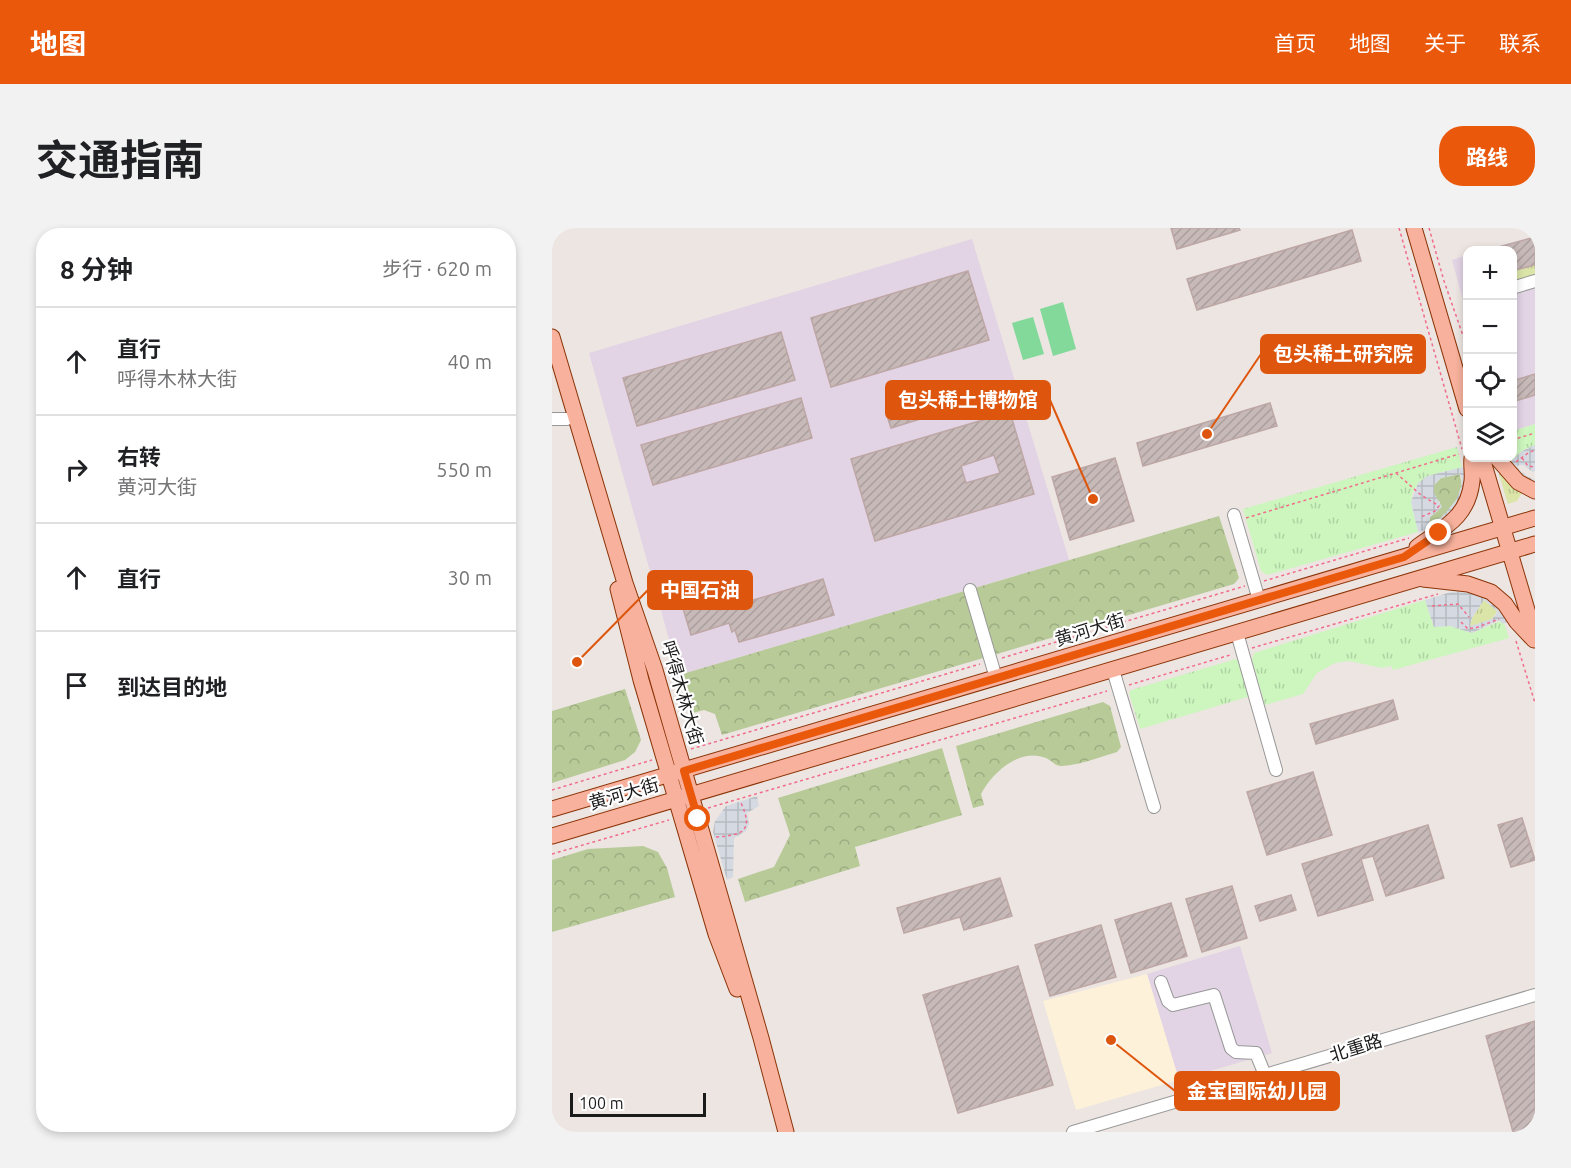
<!DOCTYPE html>
<html lang="zh">
<head>
<meta charset="utf-8">
<style>
	body { margin:0; font-family:Ubuntu,"Noto Sans SC",sans-serif; background:#f2f2f2; color:#202124 }
	.controls { position:absolute; right:18px; top:18px; display:grid; overflow:hidden; border-radius:12px; box-shadow:0 3px 9px #0003 }
	.controls button { width:54px; height:54px; display:grid; place-items:center; padding:0; border:0; border-bottom:2px solid #e0e0e0; background:#fff; color:#202124; font:30px sans-serif }
	.scale { position:absolute; left:18px; bottom:15px; width:136px; box-sizing:border-box; padding-left:6px; border:3px solid #1b1b1b; border-top:0; font-size:16px; line-height:21px; white-space:nowrap; color:#1b1b1b; -webkit-text-stroke:4px #fff; paint-order:stroke }
	.stop { position:absolute; width:18px; height:18px; margin:-14px; border:4px solid #ea580c; border-radius:50%; background:#fff }
	.stop.end { background:#ea580c; border-color:#fff; box-shadow:0 2px 6px #0008 }
	.list { margin:0; padding:0; list-style:none }
	h2 { display:flex; justify-content:space-between; align-items:center; height:78px; margin:0; padding:0 24px; font-size:26px }
	h2 small { font-size:20px; font-weight:400; color:#757577 }
	.list li { display:grid; grid-template-columns:39px 1fr auto; gap:18px; align-items:center; box-sizing:border-box; height:108px; padding:0 24px; border-top:2px solid #e0e0e0 }
	.list b { display:block; font-size:22px; white-space:nowrap }
	.list p { margin:0; font-size:20px; white-space:nowrap; color:#757577 }
	.list em { font-size:20px; font-style:normal; color:#757577 }
	.icon { flex:none; width:33px; height:33px; fill:none; stroke:currentColor; stroke-width:2; stroke-linecap:round; stroke-linejoin:round }
	.map { position:relative; flex:none; width:983px; height:904px; overflow:hidden; border-radius:24px }
	header { display:flex; align-items:center; gap:36px; box-sizing:border-box; height:84px; padding:0 30px; background:#ea580c; color:#fff }
	header strong { font-size:28px }
	nav { display:flex; gap:33px; margin-inline-start:auto; font-size:21px }
	.intro { display:flex; align-items:center; justify-content:space-between; box-sizing:border-box; height:144px; padding:0 36px }
	h1 { margin:0; font-size:42px }
	.button { padding:15px 27px; border-radius:24px; background:#ea580c; color:#fff; font-size:21px; font-weight:700 }
	main { display:flex; gap:36px; padding:0 36px }
	aside { flex:1; background:#fff; border-radius:24px; box-shadow:0 3px 9px #0003 }
	.map>svg:first-child { display:block }
	.industrial { fill:#e2d3e5 }
	.education { fill:#fdf1d9 }
	.grass { fill:url(#grass-tufts) }
	.forest { fill:url(#forest-crowns) }
	.park { fill:url(#park-tufts) }
	.pitch { fill:#82d99a }
	.plaza { fill:url(#plaza-grid); fill-rule:evenodd }
	.building { fill:url(#building-hatch); stroke:#bda7a4; stroke-width:1.5; fill-rule:evenodd }
	.lines { fill:none; stroke-linecap:round; stroke-linejoin:round }
	.minor-casing { stroke:#989898; stroke-width:14 }
	.major-casing { stroke:#8b3307; stroke-width:17 }
	.path { stroke:#f26c8b; stroke-width:1.5; stroke-dasharray:3 3; stroke-linecap:butt }
	.minor { stroke:#fff; stroke-width:12 }
	.major { stroke:#f7b19c; stroke-width:15 }
	.route { stroke:#ea580c; stroke-width:8 }
	.labels { text-anchor:middle; stroke-width:4.5; stroke-linejoin:round; paint-order:stroke }
	.street-label { font-size:18px; fill:#1b1b1b; stroke:#fff }
	.leader { fill:none; stroke:#de560d; stroke-width:2 }
	.callout-dot { fill:#de560d; stroke:#fff; stroke-width:2 }
	.callout { fill:#de560d; stroke:#de560d; stroke-width:2 }
	.callout-label { font-size:20px; text-anchor:middle; font-weight:bold; fill:#fff }
</style>
</head>
<body>
<header>
<strong>地图</strong>
<nav><a>首页</a><a>地图</a><a>关于</a><a>联系</a></nav>
</header>
<div class="intro"><h1>交通指南</h1><a class="button">路线</a></div>
<main>
<aside>
<h2>8 分钟<small>步行 · 620 m</small></h2>
<ul class="list">
<li><svg class="icon" aria-label="ahead" viewBox="0 0 24 24"><path d="M12 20V5M6 11l6-6 6 6"/></svg><div><b>直行</b><p>呼得木林大街</p></div><em>40 m</em></li>
<li><svg class="icon" aria-label="right" viewBox="0 0 24 24"><path d="M7 20v-9h11M14 6l5 5-5 5"/></svg><div><b>右转</b><p>黄河大街</p></div><em>550 m</em></li>
<li><svg class="icon" aria-label="ahead" viewBox="0 0 24 24"><path d="M12 20V5M6 11l6-6 6 6"/></svg><div><b>直行</b></div><em>30 m</em></li>
<li><svg class="icon" aria-label="arrive" viewBox="0 0 24 24"><path d="M6 21V4h12l-3 4 3 4H6"/></svg><div><b>到达目的地</b></div></li>
</ul>
</aside>
<div class="map">
<svg width="983" height="904" viewBox="0 0 983 904">
	<defs>
		<pattern id="grass-tufts" width="24" height="20" patternUnits="userSpaceOnUse" patternTransform="scale(1.5)"><rect width="24" height="20" fill="#dbe5a8"/><path d="M3 7l-1-3M5 7V3M7 7l1-3M15 17l-1-3M17 17v-4M19 17l1-3" fill="none" stroke="#bbc490"/></pattern>
		<pattern id="forest-crowns" width="20" height="18" patternUnits="userSpaceOnUse" patternTransform="scale(1.5)"><rect width="20" height="18" fill="#b7ca97"/><path d="M2 6a3 3 0 1 1 6 0M12 15a3 3 0 1 1 6 0" fill="none" stroke="#9dad82"/></pattern>
		<pattern id="park-tufts" width="24" height="20" patternUnits="userSpaceOnUse" patternTransform="scale(1.5)"><rect width="24" height="20" fill="#cdf6be"/><path d="M3 7l-1-3M5 7V3M7 7l1-3M15 17l-1-3M17 17v-4M19 17l1-3" fill="none" stroke="#afd2a3"/></pattern>
		<pattern id="plaza-grid" width="8" height="8" patternUnits="userSpaceOnUse" patternTransform="scale(1.5)"><rect width="8" height="8" fill="#d5dae2"/><path d="M0 4h8M4 0v8" fill="none" stroke="#b6bac1"/></pattern>
		<pattern id="building-hatch" width="6" height="6" patternUnits="userSpaceOnUse" patternTransform="scale(1.5)"><rect width="6" height="6" fill="#c7b9b8"/><path d="M-1 1l2-2M0 6l6-6M5 7l2-2" fill="none" stroke="#aa9e9e"/></pattern>
	</defs>
	<rect width="100%" height="100%" fill="#ece5e1"/>
	<path class="industrial" d="M983 8V196L961 203 960 22H932Z
		M420 11 517 332 127 447 37 125Z
		M915 27V86L900 32Z
		M688 718 720 825 627 852 595 746Z"/>
	<path class="education" d="M595 746 627 852 524 882 491 773Z"/>
	<path class="grass" d="M983 37V48L961 54V43Z
		M951 243 972 261 965 273 956 276 947 246Z
		M904 366 926 368 928 370 923 380 918 382C913 373 906 372 897 370V368Z
		M932 372 945 383C942 393 927 398 918 398L920 390Z"/>
	<path class="forest" d="M907 246C917 266 893 289 877 297L878 289 887 282 888 274C882 270 880 263 882 257L889 250Z
		M667 288 687 350 682 356 170 507 163 486 152 482 137 486 127 447Z
		M73 461 89 512 83 524 73 532 0 555V483Z
		M551 474 558 478 569 519 565 524C548 529 528 537 510 538 502 538 501 533 494 530 468 519 440 545 429 566L432 577 421 580 404 518Z
		M390 520 410 587 303 619 308 638 193 674 186 651 222 639 238 607 226 570Z
		M91 618 106 624 115 640 123 669 0 704V632L36 621Z"/>
	<path class="park" d="M983 196V217L973 221 959 233 961 203Z
		M905 219 910 240C888 244 855 249 860 280 862 288 865 296 866 304L715 347 709 343 691 281Z
		M873 372 882 399 898 398 920 405 948 393 952 395 957 410 841 442 839 438 830 440 797 433 783 435 765 445 751 466 713 477 700 432 702 425Z
		M684 431 687 432 699 468 588 501 577 465 579 462Z"/>
	<path class="pitch" d="M511 74 524 121 501 128 488 81Z
		M481 89 492 126 471 132 460 95Z"/>
	<path class="plaza" d="M983 217V243L981 244 971 237 964 238 973 247 983 252V255L967 245 959 233 970 223Z
		M911 239 913 247 912 259 902 281 881 299 866 304 859 274 866 255 875 248ZM908 246 910 250 909 259 904 272 890 289 877 296 878 289 890 279 882 265V257L889 250Z
		M910 363 930 367 941 374 948 381 955 394 951 396 948 393H945L920 405 898 398 882 399 873 372 899 364ZM932 372 945 383 944 387 940 391 918 398 920 390Z
		M205 568 207 578 195 585 197 596 194 603 182 610 181 649 175 652 161 604 163 593 174 578Z"/>
	<path class="building" d="M619 0H687L688 2 625 21Z
		M800 2 809 33 645 82 635 51Z
		M983 9V37L960 43V22H943V20Z
		M416 43 437 112 279 159 259 90Z
		M229 104 243 152 85 198 71 150Z
		M983 146V167L960 174V153Z
		M249 170 260 210 101 257 89 217Z
		M373 171 378 188 339 200 336 191 359 184 356 176Z
		M718 175 725 198 591 238 585 215Z
		M458 184 482 266 323 313 299 231ZM442 227 448 245 414 255 409 238Z
		M563 230 582 293 518 312 500 249Z
		M154 348 165 383 271 351 282 387 187 414 183 402 180 404 177 395 139 407 124 357Z
		M841 472 846 491 764 516 758 496Z
		M761 544 780 607 715 627 695 564Z
		M970 590 983 632 959 639 946 597Z
		M876 597 892 650 834 668 821 628 809 631 821 672 766 688 750 636Z
		M448 650 460 688 412 702 408 689 352 705 345 680Z
		M680 658 695 710 650 724 634 671Z
		M739 667 744 682 708 693 703 678Z
		M619 675 635 728 579 745 563 692Z
		M549 697 564 749 498 768 483 717Z
		M466 738 501 857 406 885 371 767Z
		M983 793V904H961L934 808Z"/>
	<g class="lines">
		<g class="minor-casing">
			<path id="minor" d="M960 60 983 53
				M0 191H15
				M682 287 707 372
				M418 362 444 450
				M685 405 724 542
				M561 442 602 579
				M609 754 616 773 621 777 662 767 679 820 684 824 704 825 713 847
				M521 904 983 767"/>
		</g>
		<g class="major-casing">
			<path id="major" d="M862 0 915 181
				M0 109 73 355 103 442 209 810 234 904
				M930 230 983 409
				M945 230 966 254 983 263
				M865 319C891 300 916 290 920 253 921 245 919 238 920 230
				M871 351 916 356 939 364 953 376 965 394 982 412
				M66 361 89 452 164 706 185 761
				M0 581 983 290
				M0 608 983 316"/>
		</g>
		<path class="path" d="M847 0 910 221
			M877 0 892 53 915 119
			M960 212 983 205
			M970 230 976 238 983 239
			M964 234 976 225 983 222
			M844 245 869 267 887 278 883 283 869 289
			M694 290 907 226
			M712 353 857 310
			M880 378 906 376 917 389
			M909 394 916 401 926 399 947 391
			M964 413 983 475
			M700 420 886 366
			M450 430 693 358
			M577 457 678 427
			M139 521 428 436
			M0 562 100 532
			M156 580 555 463
			M164 609C191 607 202 603 189 575
			M0 626 117 592"/>
		<use href="#minor" class="minor"/>
		<use href="#major" class="major"/>
	</g>
	<g class="lines">
		<path class="route" d="M146 591 132 543 852 329 887 305"/>
	</g>
	<g class="labels">
		<g class="street-label">
			<text transform="translate(538 402) rotate(-17)" y="6">黄河大街</text>
			<text transform="translate(130 465) rotate(74)" y="6">呼得木林大街</text>
			<text transform="translate(72 566) rotate(-16)" y="6">黄河大街</text>
			<text transform="translate(804 820) rotate(-17)" y="6">北重路</text>
		</g>
	</g>
	<path class="leader" d="M655 206L709 126M541 271L498 172M25 434L96 362M559 812L623 863"/>
	<g class="callout-dot">
		<circle cx="655" cy="206" r="6"/>
		<circle cx="541" cy="271" r="6"/>
		<circle cx="25" cy="434" r="6"/>
		<circle cx="559" cy="812" r="6"/>
	</g>
	<g class="callout">
		<rect x="709" y="107" width="164" height="38" rx="6"/>
		<rect x="334" y="153" width="164" height="38" rx="6"/>
		<rect x="96" y="343" width="104" height="38" rx="6"/>
		<rect x="623" y="844" width="164" height="38" rx="6"/>
	</g>
	<g class="callout-label">
		<text x="791" y="133">包头稀土研究院</text>
		<text x="416" y="179">包头稀土博物馆</text>
		<text x="148" y="369">中国石油</text>
		<text x="705" y="870">金宝国际幼儿园</text>
	</g>
</svg>
<div class="controls">
<button>+</button>
<button>−</button>
<button><svg class="icon" aria-label="locate" viewBox="0 0 24 24"><circle cx="12" cy="12" r="6"/><path d="M12 2v4M12 18v4M2 12h4M18 12h4"/></svg></button>
<button><svg class="icon" aria-label="layers" viewBox="0 0 24 24"><path d="M12 4l9 5-9 5-9-5zM3 14l9 5 9-5"/></svg></button>
</div>
<div class="scale">100 m</div>
<div class="stop" style="left:146px;top:591px"></div>
<div class="stop end" style="left:887px;top:305px"></div>
</div>
</main>
</body>
</html>
